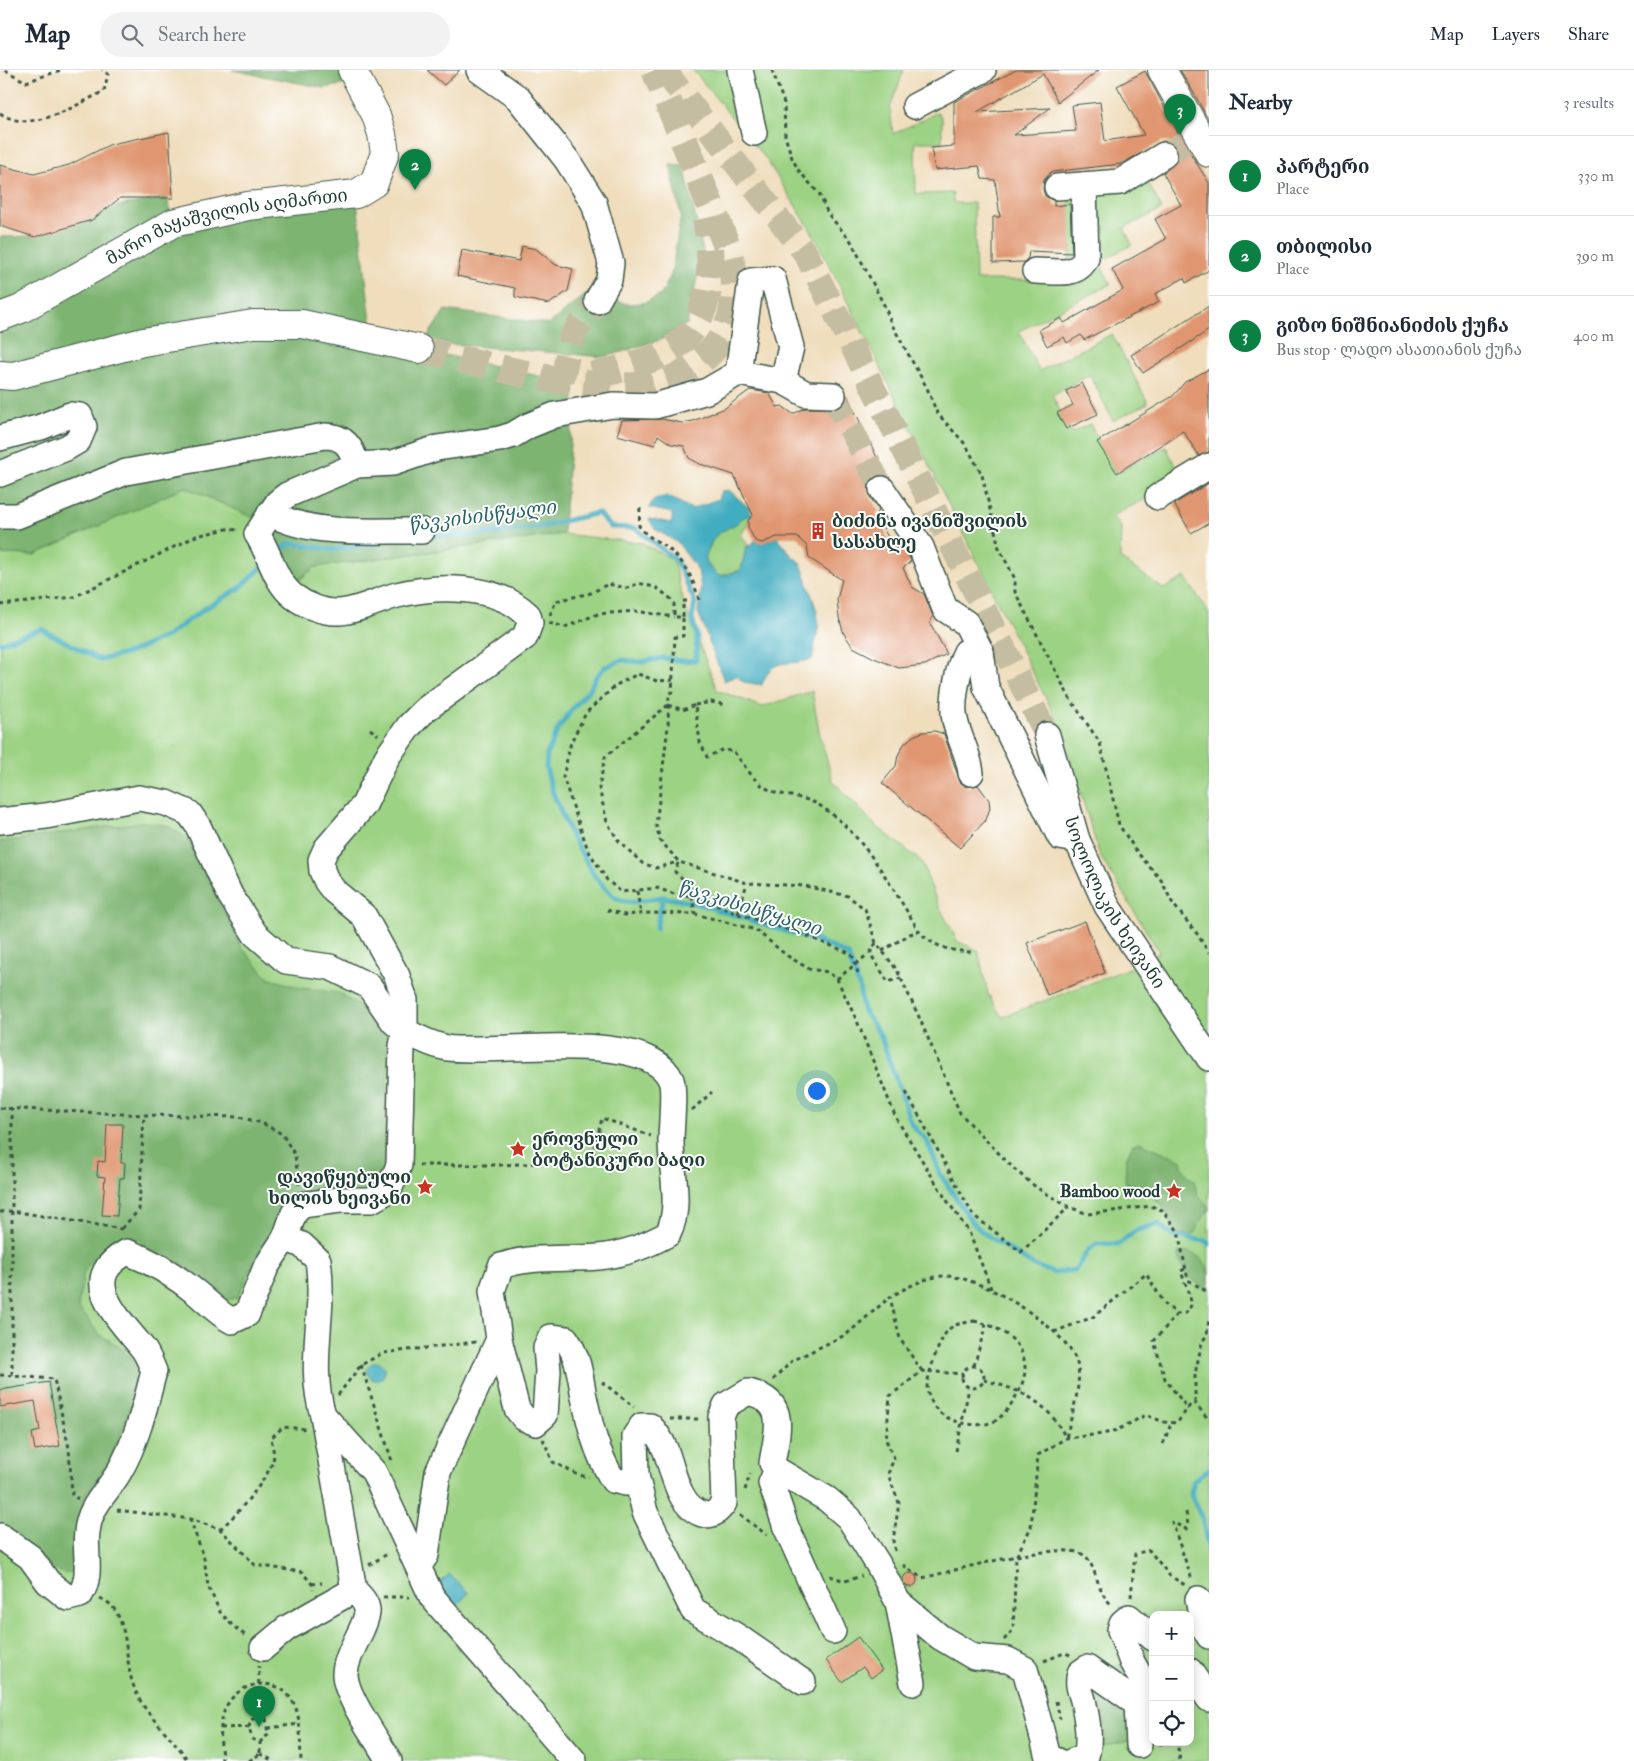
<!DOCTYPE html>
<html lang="en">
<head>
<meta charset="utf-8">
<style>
	body { margin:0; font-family:"IM FELL Double Pica","Noto Serif Georgian",serif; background:#f2f2f3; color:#1f2937 }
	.controls { position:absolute; right:15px; bottom:15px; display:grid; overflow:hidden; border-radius:10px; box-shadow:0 2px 12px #0003 }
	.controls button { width:45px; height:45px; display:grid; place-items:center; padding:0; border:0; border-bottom:1px solid #e0e1e3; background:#fff; color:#1f2937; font:25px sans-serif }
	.you { position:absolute; left:816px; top:1020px; width:18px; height:18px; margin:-12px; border:4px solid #fff; border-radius:50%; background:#1a73e8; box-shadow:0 0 0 8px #1a73e833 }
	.badge { display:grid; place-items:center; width:32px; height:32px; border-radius:50%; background:#0b8043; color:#fff; font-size:16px; font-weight:700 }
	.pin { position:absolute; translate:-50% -41px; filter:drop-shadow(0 1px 2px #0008) }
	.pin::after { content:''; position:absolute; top:26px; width:18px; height:15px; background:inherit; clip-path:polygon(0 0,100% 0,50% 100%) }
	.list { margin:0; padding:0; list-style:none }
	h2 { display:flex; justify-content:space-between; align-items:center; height:65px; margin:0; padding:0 20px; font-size:21px }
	h2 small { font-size:16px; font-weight:400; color:#747a83 }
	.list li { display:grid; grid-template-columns:32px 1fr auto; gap:15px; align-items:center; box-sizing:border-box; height:80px; padding:0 20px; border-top:1px solid #e0e1e3 }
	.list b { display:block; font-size:19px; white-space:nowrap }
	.list p { margin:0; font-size:16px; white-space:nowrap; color:#747a83 }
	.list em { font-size:16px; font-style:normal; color:#747a83 }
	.icon { flex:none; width:28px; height:28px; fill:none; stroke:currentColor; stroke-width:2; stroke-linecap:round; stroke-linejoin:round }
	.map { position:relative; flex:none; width:1209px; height:1691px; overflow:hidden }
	header { display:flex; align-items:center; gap:30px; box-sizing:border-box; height:70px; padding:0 25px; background:#fff; border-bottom:1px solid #e0e1e3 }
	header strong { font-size:24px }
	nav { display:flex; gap:28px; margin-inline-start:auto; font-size:18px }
	.search { width:350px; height:45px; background:#f2f2f3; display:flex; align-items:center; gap:12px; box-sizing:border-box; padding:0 18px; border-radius:28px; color:#747a83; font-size:19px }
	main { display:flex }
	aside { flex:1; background:#fff }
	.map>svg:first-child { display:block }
	.green { fill:#9cd283; stroke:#5e885c; fill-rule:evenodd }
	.forest { fill:#7db471; stroke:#4e7852 }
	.water { fill:#42adc0; stroke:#30757a }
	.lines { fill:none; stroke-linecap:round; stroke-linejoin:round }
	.stream { stroke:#42adc0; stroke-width:5 }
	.building { fill:#e09671 }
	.minor-tunnel { stroke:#c5bda1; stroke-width:25; stroke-dasharray:25 12; stroke-linecap:butt }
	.major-tunnel { stroke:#c5bda1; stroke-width:28; stroke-dasharray:28 14; stroke-linecap:butt }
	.minor-casing { stroke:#3e5548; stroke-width:28 }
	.major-casing { stroke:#3e5548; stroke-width:30 }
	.path { stroke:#3e5548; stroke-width:3; stroke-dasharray:4 4; stroke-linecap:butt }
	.minor { stroke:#fff; stroke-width:25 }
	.major { stroke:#fff; stroke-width:28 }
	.path-bridge { stroke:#3e5548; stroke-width:3; stroke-dasharray:4 4; stroke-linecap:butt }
	.labels { text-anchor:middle; stroke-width:4; stroke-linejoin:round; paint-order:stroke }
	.street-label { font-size:18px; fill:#1f3d34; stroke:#fff }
	.poi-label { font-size:18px; font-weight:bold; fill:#1f3d34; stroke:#fff; text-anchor:start }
	.water-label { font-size:19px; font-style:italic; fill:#2b6465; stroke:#fff }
</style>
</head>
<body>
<header>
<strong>Map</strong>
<div class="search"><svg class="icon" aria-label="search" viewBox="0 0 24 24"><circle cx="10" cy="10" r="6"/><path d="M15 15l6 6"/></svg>Search here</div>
<nav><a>Map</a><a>Layers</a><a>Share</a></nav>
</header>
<main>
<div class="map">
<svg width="1209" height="1691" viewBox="0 0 1209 1691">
	<rect width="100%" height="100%" fill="#fff"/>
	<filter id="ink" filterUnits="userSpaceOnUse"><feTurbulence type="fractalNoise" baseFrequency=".02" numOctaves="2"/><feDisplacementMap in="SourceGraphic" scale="10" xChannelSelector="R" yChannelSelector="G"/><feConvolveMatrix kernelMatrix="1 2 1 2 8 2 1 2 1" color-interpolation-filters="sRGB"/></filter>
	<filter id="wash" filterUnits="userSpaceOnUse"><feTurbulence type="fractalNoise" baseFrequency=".0096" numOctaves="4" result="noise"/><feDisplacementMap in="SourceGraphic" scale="20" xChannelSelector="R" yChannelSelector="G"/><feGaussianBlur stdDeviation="1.12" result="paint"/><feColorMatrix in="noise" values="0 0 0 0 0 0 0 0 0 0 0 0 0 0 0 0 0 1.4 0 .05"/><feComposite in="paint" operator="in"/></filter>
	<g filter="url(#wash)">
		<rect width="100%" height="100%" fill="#efddbc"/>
		<path class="green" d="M693 0H904L890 38 893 64 938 42 942 49V72H915L916 124 953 123V133H974L976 210H1032L1070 192 1069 120 1137 119 1148 113 1162 139 1124 158 1132 175 1099 192 1111 214 1019 261 1039 301 1112 264 1148 333 1113 351 1090 305 1052 325 1071 363 1090 354 1116 403 1166 377 1183 410 1112 446 1121 457 1120 488 1163 519 1185 507 1209 543V1691H0V484L34 485 185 417 265 453 289 518 315 497 563 464 642 473 673 490 684 534 717 620 762 637 812 621 820 666 833 711 875 755 921 791 938 834 958 872 978 880 988 924 1002 947 1145 892 1159 882 1100 786 1060 657 815 167 766 89ZM1153 1545H1190V1672H1153Z
			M752 445C747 452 746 458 741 465L749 476 745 482 741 500 718 506 705 490 714 466 724 459 734 455 743 446Z"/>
		<path class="forest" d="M232 0H352L360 12 324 18Z
			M670 95 684 96 703 181 687 254 660 270 605 287 424 272 445 240 549 254 589 222 627 234 644 233 661 225 671 205 681 146Z
			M356 124 373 269 548 308 575 312 563 464 315 497 289 518 265 453 185 417 34 485 0 484V167L36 166 122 135 167 128 173 153Z
			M142 752 166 755 187 768 221 833 241 877 268 908 301 918 339 923 368 942 389 969 385 1063 390 1105 374 1117 317 1122 253 1194 237 1228 223 1230 184 1195 153 1182 138 1169 110 1173 90 1192 84 1202 78 1237 100 1265 120 1277 145 1301 110 1391 86 1423 80 1448V1499L65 1504 50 1497 0 1451V772Z
			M1139 1072 1182 1090V1097L1187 1105 1194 1111 1198 1124 1209 1138 1193 1165 1176 1164 1162 1134 1156 1131 1150 1118 1125 1113 1126 1090 1132 1075Z
			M1189 1182C1209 1190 1209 1199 1209 1221 1195 1212 1179 1201 1178 1183Z
			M1122 1594 1142 1612 1135 1670 1095 1678 1089 1607 1103 1596Z"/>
		<path class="water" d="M729 420 749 438 752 445C741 446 741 452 732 456 712 466 713 468 705 488L709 497 720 507 741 500 746 477 752 475 754 471 762 473 777 467 792 486 801 493 816 538 819 554 812 589C787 598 773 584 762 615L743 612 737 606 724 611 698 542 701 518 698 500 678 473 655 459 649 449 672 453V443L649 438 653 430 667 426 692 439 718 429 721 421Z
			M367 1301a9 9 0 1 1 18 0a9 9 0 1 1-18 0Z
			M449 1504 469 1523 454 1538 434 1519Z"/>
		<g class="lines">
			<path class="stream" d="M428 466 487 464 535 458 598 443 611 457 635 458 676 490 695 532 692 548 697 566 696 590 682 591 663 588 641 592 622 590 605 597 595 608 590 619 572 639 558 659 547 684 546 698 553 723 570 763 596 808 613 826 621 830 632 832 663 827 695 833 818 871 848 885 859 916 863 940 880 964 912 1055 927 1071 940 1104 970 1149 982 1162 1033 1195 1054 1203 1075 1200 1089 1179 1097 1174H1119L1135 1161 1158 1154 1173 1166 1206 1171 1209 1174
				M275 484 291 473 333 480 378 473
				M0 573 41 559 100 590 129 583 167 566 204 539 240 518 264 495
				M656 859 663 827
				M1209 1399 1194 1410 1191 1425 1202 1447 1209 1483"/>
		</g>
		<g id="blocks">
			<path class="building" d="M427 0H460L444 15Z
				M1016 0H1099L1058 32 1043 4 977 42 1050 38 1014 65 1076 61 1072 35 1100 32 1105 71 1144 65 1117 16 1145 1 1182 70 1209 113V200L1186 213 1184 208 1155 224 1159 232 1084 270 1081 265 1067 273 1064 267 1047 276 1039 260 1061 248 1064 253 1123 220 1112 199 1166 169 1155 149 1181 135 1163 103 1176 92 1178 84 1171 73 1163 71 1121 94 1051 102 1044 110 1043 119 1045 126 1054 131V136L1070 134 1072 183 1029 181 1028 188 1024 192 993 193V147H1000L995 110 982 109 979 96 935 100 931 78 954 76V32Z
				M1180 0H1209V51L1195 25Z
				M169 62 173 128H120L92 150 35 167 0 156V95L34 104 69 95 111 74Z
				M522 176 536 179 556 195 573 199 568 221 549 234 515 227V218L457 206 462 180 519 191Z
				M1209 236V260L1143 303 1131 285Z
				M1209 299V382L1199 386 1183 361 1117 403 1097 372 1173 326 1185 312Z
				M1082 313 1098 344 1066 359 1057 343 1073 335 1066 321Z
				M750 320 769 323 777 337 782 336 793 344 805 338H839L845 333 847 325 886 406 874 407 869 413 870 427 879 441 876 444 894 479 902 475 908 484 911 491 903 498 912 517 924 524 933 546 930 553 947 584 925 595 899 598 874 588 853 577 844 564 839 548 837 529 842 510 809 488 807 476 797 467H777L762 473 755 471 748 457V450L753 445 734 405 700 394 689 388 684 376 671 374 658 365 655 375 617 365 622 350 662 349 682 353 693 351 725 338Z
				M1209 413V453L1191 463 1174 434Z
				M935 661 944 664 960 712 966 717 978 715 989 730 990 738 986 750 960 778 882 713 896 696 898 685 904 674 913 666 923 662Z
				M1085 851 1105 903 1047 925 1027 873Z
				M107 1054H123L121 1093H125L124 1108H120L117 1146 102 1145 105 1107 97 1106 98 1091 105 1092Z
				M49 1312 60 1376 35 1380 32 1363 40 1361 35 1331 0 1337V1320Z
				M903 1510a7 7 0 1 1 14 0a7 7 0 1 1-14 0Z
				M858 1567 882 1600 871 1608 863 1597 842 1612 826 1590Z"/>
		</g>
	</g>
	<g filter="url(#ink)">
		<use href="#blocks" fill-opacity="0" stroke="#3e5548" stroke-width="1"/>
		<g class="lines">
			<path class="minor-tunnel" d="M664 0 806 184 1047 665
				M1164 85 1185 73
				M562 310 572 266 597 231
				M833 325 882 419"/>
			<path class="major-tunnel" d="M419 279C483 293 603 330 666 311 685 305 702 292 715 277 740 246 737 212 727 176L655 0
				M593 306C618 299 644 294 666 282 714 257 715 194 706 148"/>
			<g class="minor-casing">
				<g id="minor">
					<path d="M479 0 518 28 567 90 594 133 611 193 609 210 597 231"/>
					<path d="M740 0 754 63"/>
					<path d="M915 36 983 0"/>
					<path d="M1057 117 1120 112 1164 85"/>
					<path d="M1035 201C1053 201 1077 208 1086 188L1084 115"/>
					<path d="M783 311 806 324 833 325"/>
					<path d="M0 368 41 357 70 345 80 346 84 357 78 371 66 378 0 404"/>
					<path d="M882 419 921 477 945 539 966 553 981 582 986 617 1060 767 1077 770"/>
					<path d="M1158 427 1209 396"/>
					<path d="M270 443C313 467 374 460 422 461"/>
					<path d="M0 446H17L126 402 325 366C345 366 351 377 357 395"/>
					<path id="s1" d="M1047 665 1077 770 1107 836 1209 988"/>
					<path d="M971 703C969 684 959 669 955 650 951 633 958 597 966 582H981"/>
					<path d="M0 751 46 746 139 728 166 733 189 743 198 756 230 825 255 864 286 891 330 897 369 916 394 952 405 961 402 976 399 1095 389 1120 371 1130H340L302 1135 294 1143 285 1168 302 1175 318 1190C326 1242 307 1294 323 1345L354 1520 287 1558 263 1578"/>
					<path d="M499 1269 517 1339 524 1348 536 1353 545 1345 548 1301 546 1278 551 1267 566 1269C579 1288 580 1305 584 1327 591 1359 596 1382 613 1410L626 1413 636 1405 635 1366 642 1356H650C657 1363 661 1370 665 1379 674 1401 677 1435 702 1444 713 1447 718 1441 724 1433L721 1347 726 1335 748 1322C789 1331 777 1362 772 1393L777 1400 827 1429 849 1448 878 1494 898 1532 913 1613"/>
					<path d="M323 1345 374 1402 432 1527 574 1691"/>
					<path d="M777 1400 771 1413 786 1457 833 1561"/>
					<path d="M636 1405 645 1442 693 1540 738 1567 803 1612"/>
					<path d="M0 1466 30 1487 48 1512 68 1528 80 1525C93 1505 84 1483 87 1462 89 1436 107 1423 119 1402 137 1371 145 1336 154 1301 151 1294 148 1286 144 1280 121 1250 74 1210 127 1182 154 1192 176 1206 198 1224 210 1234 219 1244 232 1251L247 1244 266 1197 285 1168"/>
					<path d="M419 1495 426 1485 438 1402 499 1269 492 1221 501 1196C532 1185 565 1190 598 1187 622 1185 646 1176 668 1164 682 1136 671 1101 671 1071 671 1058 675 1020 671 1010 649 957 495 985 447 978 432 975 418 968 405 961V930L397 906 364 846 334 821 327 812 322 801 321 790 326 779 364 735 387 687 409 656 426 639 525 567 530 553 528 545C496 514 437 515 397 525 378 530 358 541 339 542 323 543 305 535 293 526 274 511 270 483 257 464L278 432 287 425 357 395 393 393 437 378 500 369 513 365 528 356 555 345 613 335 655 336 707 321 738 303 783 311 791 277 773 209 751 211 738 303"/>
					<path d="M354 1520C360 1526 368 1533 367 1543 365 1560 345 1584 345 1605 346 1628 378 1670 389 1691"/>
					<path d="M1198 1529 1203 1556 1209 1566"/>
					<path d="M898 1532 940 1567 974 1587 1008 1590 1025 1599 1048 1687 1058 1691"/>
					<path d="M1190 1601 1209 1629"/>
					<path d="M1137 1633 1139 1675"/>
					<path d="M1073 1691 1086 1686C1091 1669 1087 1648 1083 1630 1080 1620 1077 1614 1080 1603L1087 1598 1137 1633 1147 1629 1146 1617 1132 1592 1120 1560 1122 1553 1129 1547 1153 1568"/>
				</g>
			</g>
			<g class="major-casing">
				<g id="major">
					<path d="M1162 0 1209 83"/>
					<path id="s2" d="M0 247 21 239 173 153 248 136 356 124 374 113 385 83 382 64 376 45 352 0"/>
					<path d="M0 305 13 306 143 272 253 254H302L419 279"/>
				</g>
			</g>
			<path class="path" d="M5 0 26 12 61 0
				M772 0 784 33 785 66 792 88 799 101 820 125 828 144 851 171 885 237 891 253 927 318 937 343 966 375 982 405 999 478 1015 509V522L1069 627 1100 673 1119 755 1137 782 1161 810 1173 834 1198 865 1209 883
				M0 43C31 65 74 36 104 21L108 4 102 0
				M640 438 639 456C646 466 654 469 663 475 684 489 693 508 699 530
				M0 535 74 527 196 466 227 459 239 460
				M550 545 556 531 591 523 608 514 627 518 639 513 657 518 670 528 674 534V547H683V566L675 567 672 622 669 623 668 656 656 755 660 770 679 792 747 813 805 816 848 826 865 839 876 873 897 900 919 947 960 1043 1014 1099 1037 1118 1069 1137 1088 1144 1151 1136 1162 1140 1178 1161 1188 1210 1209 1223
				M683 547V531H687
				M549 553 565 557 598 544 635 541 674 547
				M673 610 657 611 638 604 616 615 586 643 571 672 563 707 588 780 607 810 621 822 657 818 677 825 694 826 738 844 799 863 847 882 853 887 858 903
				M668 635 683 640 695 635 700 672 707 687 722 680 733 681C741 690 753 710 763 716 778 727 801 725 817 734 861 759 893 819 919 861
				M668 635 605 687 599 718 607 752 618 770 642 793 656 798 678 792
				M695 635 711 632 726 635
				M370 659 378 665
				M678 793 675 802 690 815 695 844
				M637 821 641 844
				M607 840 625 845 650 843 695 844 756 860 786 885 809 899 828 902 837 909 857 951 896 1048 944 1126 969 1162 992 1221
				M738 844 747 813
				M876 873 870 883 888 912 901 908
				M882 881 910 864 919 861C933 878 952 881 973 882
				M906 1022 973 1145 1021 1182 1069 1137
				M0 1038 144 1045
				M692 1040 712 1022
				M419 1095H500L585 1091 593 1085 602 1048 651 1066
				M0 1142 12 1141 122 1159
				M122 1158 139 1140 144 1045 239 1047 262 1053 282 1064 295 1085 299 1115
				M1177 1244 1154 1271 1165 1309 1188 1339
				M974 1251C1009 1258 1038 1283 1019 1321 1014 1330 1006 1343 998 1349 982 1361 942 1353 933 1334 931 1331 928 1324 927 1320 926 1308 940 1267 949 1259 956 1253 965 1253 974 1251Z
				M1054 1262 1093 1247 1146 1204 1165 1234 1177 1244 1186 1243 1192 1234 1181 1201 1185 1199
				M361 1295 392 1391
				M962 1307a11 11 0 1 1 22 0a11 11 0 1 1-22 0Z
				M974 1296 986 1254
				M922 1301 900 1269 890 1227C906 1218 923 1208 942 1206 977 1203 1063 1256 1076 1290 1084 1311 1071 1346 1066 1368
				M0 1305 54 1309 69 1378 72 1425 78 1429
				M12 1305V1039
				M773 1310 792 1291 847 1264 890 1227
				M984 1310C1023 1321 1046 1330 1066 1368
				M602 1312 634 1337
				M338 1325 361 1295 383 1283 476 1272
				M1195 1333V1304L1202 1272 1207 1265 1209 1248
				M670 1349H702
				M543 1369 553 1392 578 1405 589 1407
				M1163 1374 1171 1354
				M956 1381 969 1318
				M745 1420 750 1404
				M117 1440 190 1449 220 1459 255 1495 302 1502 312 1514 313 1520
				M1186 1442 1188 1455 1186 1459 1172 1452 1192 1510
				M740 1445 767 1465
				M190 1449 204 1488 208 1516 220 1542 232 1555 247 1567
				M220 1459C236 1446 266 1411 273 1391 275 1385 272 1374 271 1368L283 1357 306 1359
				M895 1481 893 1471 899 1433 888 1404 894 1388 886 1370 890 1326 922 1301 962 1304
				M369 1495 389 1483
				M903 1495 922 1508C951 1502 1065 1468 1085 1486 1096 1495 1097 1523 1112 1535
				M830 1506 845 1511 862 1506
				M312 1514 322 1513
				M383 1527H409
				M1131 1527 1135 1484 1149 1480 1170 1506 1185 1515
				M100 1528C103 1530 110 1533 112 1536 130 1559 124 1591 134 1617 145 1648 172 1664 188 1691
				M1004 1570 1013 1560 1016 1487 1031 1457 1038 1385 1066 1368 1103 1364 1117 1360 1146 1345 1164 1352 1177 1353 1191 1334 1195 1333 1209 1350
				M1044 1591 1064 1583 1071 1585
				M1056 1631 1060 1649
				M258 1646 259 1596
				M258 1646 266 1649 268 1665 260 1672 252 1669 249 1657 251 1650Z
				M221 1658 249 1657
				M268 1658 300 1654
				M1159 1674 1177 1672 1180 1691
				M260 1683V1672
				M260 1684 274 1691
				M222 1691C221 1673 218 1654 226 1637 239 1610 280 1604 294 1634 302 1651 300 1673 301 1691
				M249 1691 260 1684"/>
			<use href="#minor" class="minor"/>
			<use href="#major" class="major"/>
			<path class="path-bridge" d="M837 909 867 885"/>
		</g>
	</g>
	<defs>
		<g id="building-bare" transform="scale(1.35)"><path d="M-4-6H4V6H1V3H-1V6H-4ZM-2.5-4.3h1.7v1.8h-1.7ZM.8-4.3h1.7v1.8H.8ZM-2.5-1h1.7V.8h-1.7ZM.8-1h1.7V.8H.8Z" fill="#c8321e" stroke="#fff" stroke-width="2.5" paint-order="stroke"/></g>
		<g id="sight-bare" transform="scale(1.35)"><path d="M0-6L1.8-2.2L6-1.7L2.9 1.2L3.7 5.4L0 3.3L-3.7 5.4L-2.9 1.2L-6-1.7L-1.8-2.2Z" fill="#c8321e" stroke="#fff" stroke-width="2.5" paint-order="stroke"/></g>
	</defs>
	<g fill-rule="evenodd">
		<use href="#building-bare" x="818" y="461"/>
		<use href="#sight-bare" x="518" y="1079"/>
		<use href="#sight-bare" x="425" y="1117"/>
		<use href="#sight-bare" x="1174" y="1121"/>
	</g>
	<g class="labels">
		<g class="street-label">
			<text dy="6" stroke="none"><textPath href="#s2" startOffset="248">მარო მაყაშვილის აღმართი</textPath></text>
			<text dy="6" stroke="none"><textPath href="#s1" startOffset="182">სოლოლაკის ხეივანი</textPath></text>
		</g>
		<g class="poi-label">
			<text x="832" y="457">ბიძინა ივანიშვილის<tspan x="832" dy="21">სასახლე</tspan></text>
			<text x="532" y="1075">ეროვნული<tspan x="532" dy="21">ბოტანიკური ბაღი</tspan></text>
			<text x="411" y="1113" text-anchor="end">დავიწყებული<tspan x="411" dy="21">ხილის ხეივანი</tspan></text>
			<text x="1160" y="1127" text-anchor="end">Bamboo wood</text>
		</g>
		<g class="water-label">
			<text transform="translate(482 445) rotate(-7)" y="7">წავკისისწყალი</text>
			<text transform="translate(750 837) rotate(17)" y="7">წავკისისწყალი</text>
		</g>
	</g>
</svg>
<div class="controls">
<button>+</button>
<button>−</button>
<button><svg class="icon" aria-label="locate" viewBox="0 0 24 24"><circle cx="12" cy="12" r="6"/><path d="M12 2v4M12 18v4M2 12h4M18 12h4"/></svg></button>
</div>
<div class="you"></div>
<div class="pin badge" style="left:259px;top:1657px">1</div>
<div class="pin badge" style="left:415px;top:120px">2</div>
<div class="pin badge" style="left:1180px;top:65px">3</div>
</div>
<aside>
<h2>Nearby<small>3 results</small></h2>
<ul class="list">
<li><span class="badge">1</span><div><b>პარტერი</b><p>Place</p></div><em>330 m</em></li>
<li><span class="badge">2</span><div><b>თბილისი</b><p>Place</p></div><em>390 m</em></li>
<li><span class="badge">3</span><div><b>გიზო ნიშნიანიძის ქუჩა</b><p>Bus stop · ლადო ასათიანის ქუჩა</p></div><em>400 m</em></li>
</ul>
</aside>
</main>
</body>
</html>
